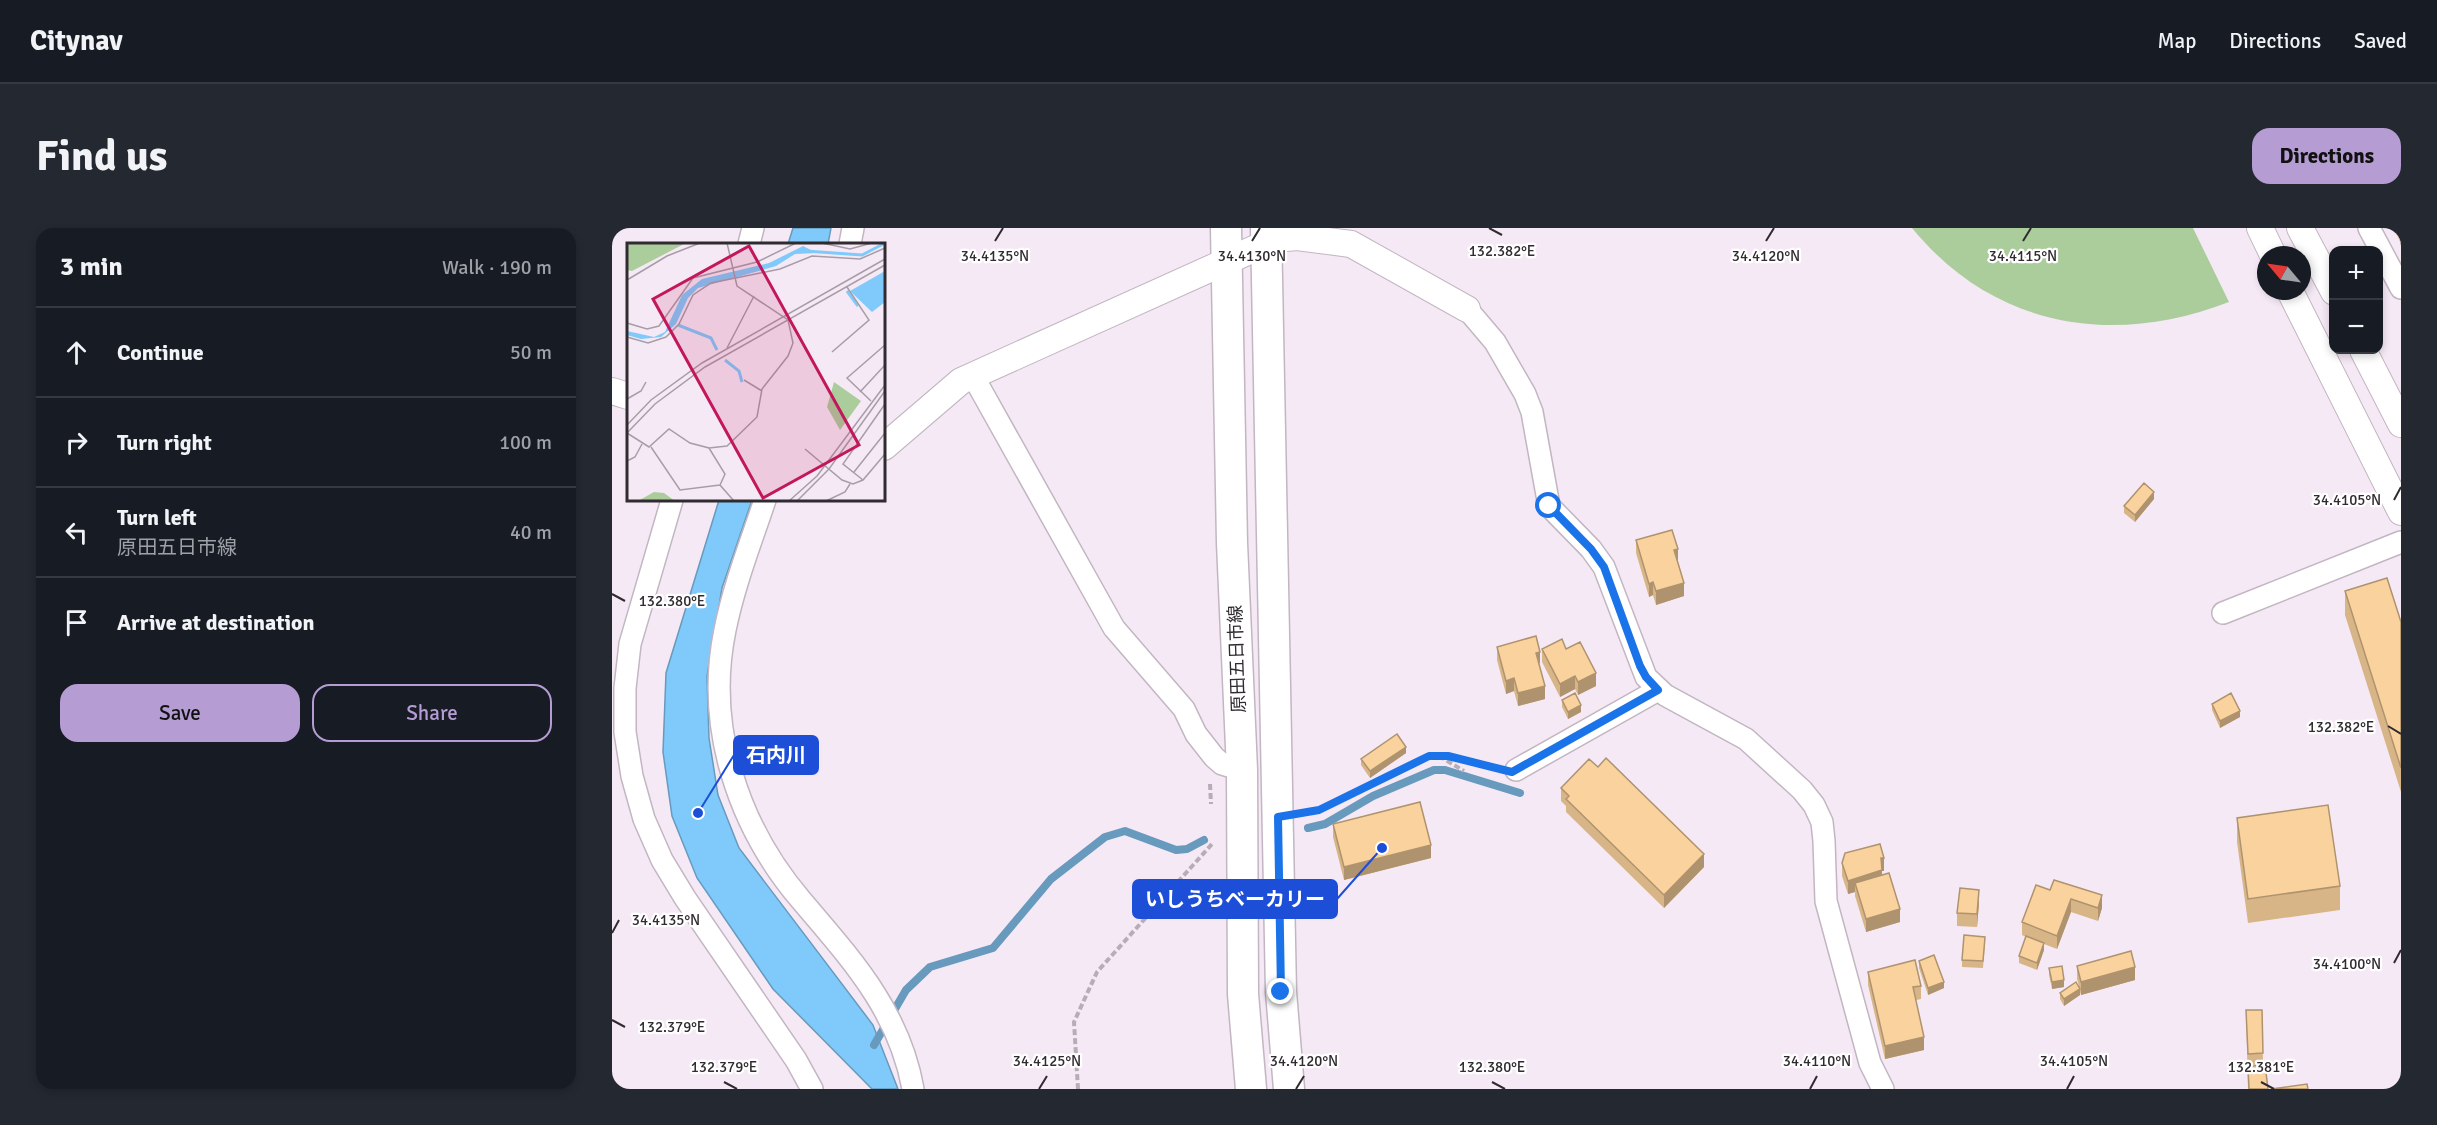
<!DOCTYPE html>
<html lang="en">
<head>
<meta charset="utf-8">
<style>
	body { margin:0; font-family:Signika,"Noto Sans JP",sans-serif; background:#242831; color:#f1f3f6 }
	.controls { position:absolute; right:18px; top:18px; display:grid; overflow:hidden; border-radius:12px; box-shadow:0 3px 9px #0003 }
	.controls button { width:54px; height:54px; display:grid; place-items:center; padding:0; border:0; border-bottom:2px solid #363941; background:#171b24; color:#f1f3f6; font:30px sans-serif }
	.compass { position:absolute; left:1645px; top:18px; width:54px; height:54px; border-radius:50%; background:#171b24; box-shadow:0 3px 9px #0003; rotate:299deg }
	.stop { position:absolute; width:18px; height:18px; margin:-14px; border:4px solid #1a73e8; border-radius:50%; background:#fff }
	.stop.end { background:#1a73e8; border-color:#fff; box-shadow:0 2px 6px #0008 }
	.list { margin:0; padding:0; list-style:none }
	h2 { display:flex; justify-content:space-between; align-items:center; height:78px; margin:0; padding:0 24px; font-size:26px }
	h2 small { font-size:20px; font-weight:400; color:#9ea1a6 }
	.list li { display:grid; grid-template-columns:39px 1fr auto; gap:18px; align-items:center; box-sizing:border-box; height:90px; padding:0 24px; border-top:2px solid #363941 }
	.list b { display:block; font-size:22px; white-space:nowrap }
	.list p { margin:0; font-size:20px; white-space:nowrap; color:#9ea1a6 }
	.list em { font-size:20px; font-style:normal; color:#9ea1a6 }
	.actions { display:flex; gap:12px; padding:18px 24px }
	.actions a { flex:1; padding:14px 0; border:2px solid #b59dd4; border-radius:18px; text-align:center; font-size:21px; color:#b59dd4 }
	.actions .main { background:#b59dd4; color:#111 }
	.icon { flex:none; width:33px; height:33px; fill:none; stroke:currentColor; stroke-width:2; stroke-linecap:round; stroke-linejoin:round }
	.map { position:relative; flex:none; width:1789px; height:861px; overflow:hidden; border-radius:18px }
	header { display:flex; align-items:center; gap:36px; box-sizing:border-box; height:84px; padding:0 30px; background:#171b24; border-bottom:2px solid #363941 }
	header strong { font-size:28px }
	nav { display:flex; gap:33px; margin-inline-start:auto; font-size:21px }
	.intro { display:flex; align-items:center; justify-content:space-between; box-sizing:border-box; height:144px; padding:0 36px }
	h1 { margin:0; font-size:42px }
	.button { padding:15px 27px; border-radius:18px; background:#b59dd4; color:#111; font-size:21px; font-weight:700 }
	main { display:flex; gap:36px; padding:0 36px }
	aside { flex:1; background:#171b24; border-radius:18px; box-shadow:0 3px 9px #0003 }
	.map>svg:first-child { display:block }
	.green { fill:#abcd9c }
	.water { fill:#7fcafa; stroke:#679abd; stroke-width:1.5 }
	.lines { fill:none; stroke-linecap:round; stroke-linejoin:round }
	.stream { stroke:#679abd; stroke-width:8 }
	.minor-casing { stroke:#c2b6c2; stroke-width:24 }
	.tertiary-casing { stroke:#c2b6c2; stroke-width:28 }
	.secondary-casing { stroke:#c2b6c2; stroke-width:33 }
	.path { stroke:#b7adb7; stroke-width:4; stroke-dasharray:6 3; stroke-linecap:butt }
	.minor { stroke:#fff; stroke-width:21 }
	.tertiary { stroke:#fff; stroke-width:26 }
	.secondary { stroke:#fff; stroke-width:30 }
	.wall { fill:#d7b587 }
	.shaded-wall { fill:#af936e }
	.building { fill:#fad29d; stroke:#af936e; stroke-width:1.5 }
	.route { stroke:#1a73e8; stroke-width:8 }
	.ticks { fill:none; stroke:#302b30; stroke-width:2 }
	.labels { text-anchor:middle; stroke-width:4.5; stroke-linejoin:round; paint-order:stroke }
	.street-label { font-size:18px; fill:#302b30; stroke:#fff }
	.inset-river { fill:none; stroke:#7fcafa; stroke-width:3 }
	.inset-road { fill:none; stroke:#a79da7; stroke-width:1.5 }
	.view { fill:#c2185b; fill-opacity:0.15; stroke:#c2185b; stroke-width:3 }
	.inset-edge { fill:none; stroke:#302b30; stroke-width:3 }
	.ticks-label { font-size:15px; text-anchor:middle; fill:#302b30; stroke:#fff; stroke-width:4.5; stroke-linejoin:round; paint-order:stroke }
	.leader { fill:none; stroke:#1d4ed8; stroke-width:2 }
	.callout-dot { fill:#1d4ed8; stroke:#fff; stroke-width:2 }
	.callout { fill:#1d4ed8; stroke:#1d4ed8; stroke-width:2 }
	.callout-label { font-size:20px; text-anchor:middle; font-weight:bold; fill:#fff }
</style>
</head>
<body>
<header>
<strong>Citynav</strong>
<nav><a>Map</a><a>Directions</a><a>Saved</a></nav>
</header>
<div class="intro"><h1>Find us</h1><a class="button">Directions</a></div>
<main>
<aside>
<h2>3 min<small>Walk · 190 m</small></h2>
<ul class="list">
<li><svg class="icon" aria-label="ahead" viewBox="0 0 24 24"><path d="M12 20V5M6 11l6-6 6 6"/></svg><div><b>Continue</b></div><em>50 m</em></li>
<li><svg class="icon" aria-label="right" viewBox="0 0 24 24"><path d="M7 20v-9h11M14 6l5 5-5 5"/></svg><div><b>Turn right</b></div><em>100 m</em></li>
<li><svg class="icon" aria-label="left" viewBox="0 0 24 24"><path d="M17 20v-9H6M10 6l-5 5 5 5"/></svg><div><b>Turn left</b><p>原田五日市線</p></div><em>40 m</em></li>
<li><svg class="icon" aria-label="arrive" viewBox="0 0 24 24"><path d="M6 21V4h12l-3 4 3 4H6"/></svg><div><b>Arrive at destination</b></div></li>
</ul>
<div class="actions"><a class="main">Save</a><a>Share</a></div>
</aside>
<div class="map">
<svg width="1789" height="861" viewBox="0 0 1789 861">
	<rect width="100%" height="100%" fill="#f6e9f6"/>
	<path class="green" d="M1300 0H1581L1617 74C1501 119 1382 100 1300 0Z"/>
	<path class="water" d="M181 0H219L216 16H176Z
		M107 272H140L110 360 95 448 97 510 106 567 127 620 261 797 286 861H260L161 761 85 650 60 588 51 524 54 445Z"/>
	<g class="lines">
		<path class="stream" d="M696 600 713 596 761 568 822 542H833L908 565
			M262 817 294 762 318 739 381 720 439 651 493 609 513 603 564 622 575 621 592 612"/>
		<g class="minor-casing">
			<path id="minor" d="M1757 0 1789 60
				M137 16 141 0
				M238 16 241 0
				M855 81 883 114 913 166 920 184 937 278 979 321 992 339 1034 449 1053 467 1134 511 1190 562 1202 577 1210 594 1212 613 1214 673 1258 835 1271 861
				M361 148 502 400 572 481 584 506 602 529 610 536 630 542
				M60 272 18 416 13 460V504L20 548 32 591 50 632 73 670 184 832 200 861
				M153 272C139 314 122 357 113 402 93 499 126 598 189 672 238 730 287 782 301 861
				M1611 385 1789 314
				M904 542 1046 462"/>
		</g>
		<g class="tertiary-casing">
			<path id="tertiary" d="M1648 0 1661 27
				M1688 0 1722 64
				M1678 63 1789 284
				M1751 122 1789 196
				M0 163 16 168
				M272 219 349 153 664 11 685 9 739 16 855 81"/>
		</g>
		<g class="secondary-casing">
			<path id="secondary" d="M614 0 620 315 630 542 631 766 639 861
				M654 0 669 764 677 861"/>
		</g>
		<path class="path" d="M827 528 852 543
			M598 556 599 576
			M694 586 714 579 817 528H836L881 541
			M466 861 462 794 485 744 600 616"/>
		<use href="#minor" class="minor"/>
		<use href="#tertiary" class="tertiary"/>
		<use href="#secondary" class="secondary"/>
	</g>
	<path class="wall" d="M1782 0H1789V16Z
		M1542 271 1523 294 1512 285V278Z
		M1024 312 1066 334 1072 368 1044 377 1041 367 1037 369 1024 325Z
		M1733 363 1789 394V564L1733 387Z
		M885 419 927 437 933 471 906 478 902 463 894 466 885 432Z
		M930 421H954L984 458 966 467 963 461 948 469 930 434Z
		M950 472 969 484 956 491 950 479Z
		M1600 476 1628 489 1608 500 1600 482Z
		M794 525 758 550 749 537V531Z
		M949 560 1092 639 1052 680 954 584V578L949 573Z
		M1625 590 1728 658V682L1636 695 1625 614Z
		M721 596 819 630 732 652 721 609Z
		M1230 635 1272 643H1270V647L1288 694 1254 704 1243 668V664L1236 666 1230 648Z
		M1438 662 1490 680 1486 693 1459 684 1445 721 1432 716V722L1425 742 1407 735V728L1414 709 1410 707V694Z
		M1367 675 1365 699 1345 698V685Z
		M1373 715 1371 740 1350 739V732Z
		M1307 733 1332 760 1316 767 1307 740Z
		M1465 738 1523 752 1469 767 1468 764V767L1452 778 1448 771V765L1467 758 1465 751Z
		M1437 740 1452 759 1440 761 1437 747Z
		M1256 744 1309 758V771L1304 772 1312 822 1273 831 1256 757Z
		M1634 782H1650L1651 837 1656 861H1636Z"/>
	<path class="shaded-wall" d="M1542 264V271L1523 294V287Z
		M1066 321V334L1062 322Z
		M1041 354V367L1037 369V356Z
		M1072 355V368L1044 377V363Z
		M928 424V437L924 425Z
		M984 445V458L966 467V454Z
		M963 448V461L948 469V456Z
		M902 450V463L894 466V453Z
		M933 458V471L906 478V465Z
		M969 477V484L956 491V484Z
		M1628 483V489L1608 500V493Z
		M794 519V525L758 550V543Z
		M819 617V630L732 652V639Z
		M1092 626V639L1052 680V667Z
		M1269 630H1272V643H1270V655H1243V664L1236 666V653Z
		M1367 662V675L1365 699V686Z
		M1490 667V680L1486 693V680Z
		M1459 671V684L1445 721V708Z
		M1288 681V694L1254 704V691Z
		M1432 715V722L1425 742V735Z
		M1523 739V752L1469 767V754Z
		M1452 752V759L1440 761V754Z
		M1332 754V760L1316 767V760Z
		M1468 761V767L1452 778V771Z
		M1312 809V822L1273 831V818Z"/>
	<path class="building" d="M1532 255 1542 264 1523 287 1512 278Z
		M1060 302 1066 321 1062 322 1072 355 1044 363 1041 354 1037 356 1024 312Z
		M1775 350 1789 394V540L1733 363Z
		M924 408 928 424 924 425 933 458 906 465 902 450 894 453 885 419Z
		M950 411 954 421 968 414 984 445 966 454 963 448 948 456 930 421Z
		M963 465 969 477 956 484 950 472Z
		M1619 465 1628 483 1608 493 1600 476Z
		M785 506 794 519 758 543 749 531Z
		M994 530 1092 626 1052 667 954 571 957 568 949 560 977 531 986 539Z
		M808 574 819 617 732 639 721 596Z
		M1716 577 1728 658 1636 671 1625 590Z
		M1268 616 1272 630H1269L1270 642 1236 653 1230 635 1233 625Z
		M1277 645 1288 681 1254 691 1243 655Z
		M1442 652 1490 667 1486 680 1459 671 1445 708 1410 694 1424 657 1438 662Z
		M1348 660 1367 662 1365 686 1345 685Z
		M1352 707 1373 709 1371 733 1350 732Z
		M1414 708 1432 715 1425 735 1407 728Z
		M1519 723 1523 739 1469 754 1465 738Z
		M1322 727 1332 754 1316 760 1307 733Z
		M1303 732 1309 758 1301 759 1312 809 1273 818 1256 744Z
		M1450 738 1452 752 1440 754 1437 740Z
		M1464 754 1468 761 1452 771 1448 765Z
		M1634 782H1650L1651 825 1636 826Z
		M1653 836 1656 861H1637L1636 839Z
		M1695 856 1696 861H1659Z"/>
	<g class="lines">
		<path class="route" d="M669 764 666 589 707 582 817 528H836L900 544 1046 462 1034 449 1028 438 992 339 979 321 937 278"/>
	</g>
	<path class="ticks" d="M877 0 890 7M383 13 391 0M640 13 648 0M1154 13 1162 0M1411 13 1419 0M1782 272 1789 259M0 366 13 373M1776 498 1789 506M0 705 7 692M1782 735 1789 722M0 792 13 799M112 854 125 861M880 854 893 861M1649 854 1662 861M427 861 435 848M684 861 692 848M1198 861 1205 848M1455 861 1462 848"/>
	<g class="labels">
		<g class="street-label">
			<text transform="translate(625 431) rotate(-92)" y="6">原田五日市線</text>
		</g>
	</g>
	<g transform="translate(15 15)">
		<rect width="258" height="258" fill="#f6e9f6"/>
		<path d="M0 0H59L5 28 0 27ZM207 139 234 158 213 187 200 164ZM27 249 37 250 48 258H11Z" fill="#abcd9c"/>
		<path d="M176 3 190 10 168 11 149 23 71 45 61 55 49 81 34 94 14 96 0 92V88L27 94 38 89 55 52 75 36 142 20ZM258 28V59L245 69 223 48Z" fill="#7fcafa"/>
		<path class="inset-river" d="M179 8 235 12 258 0M220 48 231 63M51 82 84 95 90 107M98 117 112 128 115 139"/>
		<path class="inset-road" d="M195 0 223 6 245 0M0 37 40 13 73 0M0 80 20 86 32 83 66 35 130 19 169 0M0 94 21 100 39 94 52 81 66 52 84 40 153 26 185 13 233 16 258 5M100 105 127 53M205 109 242 77 220 44M117 137 135 148M233 149 258 122M0 156 14 148 19 139M244 158 220 135 258 102M0 182 24 157 75 120 258 16M0 190 22 204 42 186 63 200 82 205 98 231 93 242 107 258M0 190 28 161 78 124 258 22M24 204 53 247 93 242M82 205 100 203 130 174 135 146 161 113 166 100 161 77 110 43 100 0M178 206 215 237 226 241 236 237 258 211M0 218 8 214 15 201M227 229 258 190M236 237 216 221 258 161M162 258 190 233 258 142M170 258 202 226 258 148M199 258 218 249 223 241"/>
		<path class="view" d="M122 3 232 202 136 255 26 56Z"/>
		<rect width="258" height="258" class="inset-edge"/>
	</g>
	<g class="ticks-label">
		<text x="890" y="28">132.382°E</text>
		<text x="383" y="33">34.4135°N</text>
		<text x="640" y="33">34.4130°N</text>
		<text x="1154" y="33">34.4120°N</text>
		<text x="1411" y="33">34.4115°N</text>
		<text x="1735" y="277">34.4105°N</text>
		<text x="60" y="378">132.380°E</text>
		<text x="1729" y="504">132.382°E</text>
		<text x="54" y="697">34.4135°N</text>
		<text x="1735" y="741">34.4100°N</text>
		<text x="60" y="804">132.379°E</text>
		<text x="435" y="838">34.4125°N</text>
		<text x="692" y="838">34.4120°N</text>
		<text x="1205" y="838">34.4110°N</text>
		<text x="1462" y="838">34.4105°N</text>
		<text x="112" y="844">132.379°E</text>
		<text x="880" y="844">132.380°E</text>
		<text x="1649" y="844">132.381°E</text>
	</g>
	<path class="leader" d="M86 585L122 527M770 620L725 671"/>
	<g class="callout-dot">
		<circle cx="86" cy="585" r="6"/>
		<circle cx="770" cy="620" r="6"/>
	</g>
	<g class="callout">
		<rect x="122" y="508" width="84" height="38" rx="6"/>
		<rect x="521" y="652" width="204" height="38" rx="6"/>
	</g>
	<g class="callout-label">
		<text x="164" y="534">石内川</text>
		<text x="623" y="678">いしうちベーカリー</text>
	</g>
</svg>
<div class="controls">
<button>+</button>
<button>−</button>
</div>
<svg class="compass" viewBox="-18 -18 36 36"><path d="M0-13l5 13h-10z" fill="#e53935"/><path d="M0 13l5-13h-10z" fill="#9ea1a6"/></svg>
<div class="stop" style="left:937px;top:278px"></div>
<div class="stop end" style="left:669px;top:764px"></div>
</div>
</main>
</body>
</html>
